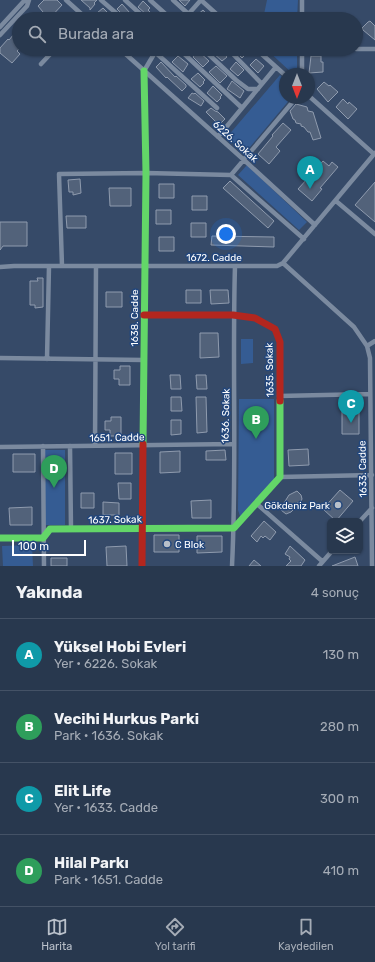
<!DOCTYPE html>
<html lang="tr">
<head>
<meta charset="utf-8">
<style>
	body { margin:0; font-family:Rubik,sans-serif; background:#303f55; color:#f1f3f6 }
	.controls { position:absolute; right:12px; bottom:12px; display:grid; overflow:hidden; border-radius:6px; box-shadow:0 1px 3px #0004 }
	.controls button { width:36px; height:36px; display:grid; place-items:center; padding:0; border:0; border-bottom:1px solid #445266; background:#28384e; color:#f1f3f6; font:20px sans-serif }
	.compass { position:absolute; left:279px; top:68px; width:36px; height:36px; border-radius:50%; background:#28384e; box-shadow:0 1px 3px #0004; rotate:180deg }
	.scale { position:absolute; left:12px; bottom:10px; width:74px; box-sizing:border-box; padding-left:4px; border:2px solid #fff; border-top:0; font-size:11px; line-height:14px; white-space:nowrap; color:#fff; -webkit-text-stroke:3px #22467c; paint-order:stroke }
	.you { position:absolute; left:226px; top:234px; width:14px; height:14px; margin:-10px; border:3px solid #fff; border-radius:50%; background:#1a73e8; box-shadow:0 0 0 6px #1a73e833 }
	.badge { display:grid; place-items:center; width:26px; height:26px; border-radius:50%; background:#b9c0ca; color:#fff; font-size:13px; font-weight:700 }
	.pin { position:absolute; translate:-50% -33px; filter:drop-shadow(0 1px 2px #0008) }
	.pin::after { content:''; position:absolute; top:21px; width:14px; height:12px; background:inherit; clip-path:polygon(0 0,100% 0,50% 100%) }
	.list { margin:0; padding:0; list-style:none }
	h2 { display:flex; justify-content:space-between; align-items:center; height:52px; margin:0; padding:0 16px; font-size:17px }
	h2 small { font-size:13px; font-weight:400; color:#a5acb6 }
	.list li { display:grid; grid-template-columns:26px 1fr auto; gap:12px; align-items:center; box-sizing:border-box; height:72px; padding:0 16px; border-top:1px solid #445266 }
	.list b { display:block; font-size:15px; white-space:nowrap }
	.list p { margin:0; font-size:13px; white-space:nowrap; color:#a5acb6 }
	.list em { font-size:13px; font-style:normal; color:#a5acb6 }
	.icon { flex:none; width:22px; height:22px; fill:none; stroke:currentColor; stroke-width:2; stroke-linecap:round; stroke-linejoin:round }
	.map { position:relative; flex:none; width:375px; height:566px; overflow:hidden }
	.search { position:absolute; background:#28384e; box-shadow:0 1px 3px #0004; left:12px; right:12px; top:12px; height:44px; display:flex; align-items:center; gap:10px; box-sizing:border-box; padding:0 14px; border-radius:22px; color:#a5acb6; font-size:15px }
	.sheet { height:340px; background:#28384e }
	nav { display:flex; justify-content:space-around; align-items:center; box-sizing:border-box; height:56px; border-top:1px solid #445266; background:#28384e; font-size:11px; color:#a5acb6 }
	nav a { display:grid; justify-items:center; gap:2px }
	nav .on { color:#b9c0ca }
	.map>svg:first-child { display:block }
	.green { fill:#355c93 }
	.building { fill:#52627a; stroke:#8f9bae }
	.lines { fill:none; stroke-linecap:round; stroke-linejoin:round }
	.street { stroke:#7b8a9f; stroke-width:4.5 }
	.fast { stroke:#63d668; stroke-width:7 }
	.jam { stroke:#b3261e; stroke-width:7 }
	.poi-dot { fill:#b9c0ca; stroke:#22467c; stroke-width:1.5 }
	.labels { text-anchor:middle; stroke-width:3; stroke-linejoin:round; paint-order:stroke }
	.street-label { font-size:10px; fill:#fff; stroke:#22467c }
	.poi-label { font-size:10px; fill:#fff; stroke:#22467c; text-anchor:end }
</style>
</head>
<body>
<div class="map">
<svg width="375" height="566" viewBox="0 0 375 566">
	<rect width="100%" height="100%" fill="#364a68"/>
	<path class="green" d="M267 0H298L297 19H263Z
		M266 49H297V72L293 74Z
		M280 75 285 79V98H291L245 153 227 137Z
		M247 165 307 222 299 230 238 175Z
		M241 339H253V363L241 364Z
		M239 399H274V481L242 517 240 516 238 510Z
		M43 450H65V525H43Z
		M32 545 33 566H3L2 546Z"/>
	<path class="building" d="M44 0H57L62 5 49 19H37L43 12 38 6Z
		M81 0H97L94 3 95 4 90 10V8Z
		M179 0H190L185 6Z
		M143 1 150 8 148 10 150 12 147 15 138 7Z
		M122 4 130 13 128 15 130 17 127 19 117 9Z
		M103 8 110 15 111 14 114 17 113 18 114 19H102L97 13Z
		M203 10 211 19H198L196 16Z
		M370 21 375 26V40L363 30 362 28 368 22Z
		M19 28V49L17 51 20 54 12 63 0 53V48L8 39 9 40Z
		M217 49H220L227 57 222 61 213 53Z
		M233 49H243L247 53 242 58Z
		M198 51 209 61 203 67 193 57Z
		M178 56 188 64 183 72 172 62Z
		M311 56H321V62H323V72L309 73Z
		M256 59 264 66 258 73 250 65Z
		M161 62 175 77 176 76 186 85V87L182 91 167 77 166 78 156 67Z
		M236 62 244 70 238 76 230 69Z
		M216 66 227 76 220 83 209 72Z
		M198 73 205 80 203 82 204 83 200 87 191 79Z
		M232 81 244 91 240 98 227 89Z
		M324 82 329 86 330 85 338 92 328 102 317 89Z
		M213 86 222 95 220 97 221 98 217 102 207 93Z
		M192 93 194 94 195 93 204 101 201 106 188 98Z
		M343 99 348 104 349 102 357 109 348 119 336 107Z
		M296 104 307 107 308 111 313 112 321 138 313 140 310 132H308L304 127 301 126V124L296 123 295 120 293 119 290 111Z
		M211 108 215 111 218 112 225 119 219 125 206 112Z
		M283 123 291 130 276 147 280 151 269 164 258 154 273 136 272 135Z
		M323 161 329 166 332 162 338 167 320 188 322 189 312 201 298 189 308 178 313 182 320 175 315 170Z
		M80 179 81 193 73 195V192H69L68 180Z
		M230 181 274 221 268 228 223 188Z
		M375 182V222L355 205Z
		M159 184H174V198H159Z
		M109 188H131V206H110Z
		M192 196H207V210H192Z
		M156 210H171V224H156Z
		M66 216H86V228H67Z
		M0 222H27V246H3L0 250Z
		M191 223H206V237H191Z
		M212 236 274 237V247L211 245Z
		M159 237H174V251H159Z
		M37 278H43V307L35 308V305H30V281H38Z
		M186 290H201V303H186Z
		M210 290H228L229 303 211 304Z
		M106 292H122V307H106Z
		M200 333H218L219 357 200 358Z
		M120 366H130V385H119V379H114V370H120Z
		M170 375H180L181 389H171Z
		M196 375H206L207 389H197Z
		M171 397H181L182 411H171Z
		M196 397H206L207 432 197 433Z
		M342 411H359V434H342Z
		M111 417H121V436H110V430H105V421H111Z
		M171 420H181V434L171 435Z
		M308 449 309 465 289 466 288 450Z
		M225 450 226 460H206V451Z
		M180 451V472L160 473V452Z
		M115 453H132V474H115Z
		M13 454H35V472H13Z
		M118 483H131V499H119Z
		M340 490 353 501 336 521 323 509Z
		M297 491 301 495 302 499 300 503H297L294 506V509L291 512 286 514 281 510 284 503 289 495Z
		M81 493H94V508H81Z
		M211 500V518H192L191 501Z
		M103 502 119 503V515H103Z
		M32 507V525H10L9 508Z
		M264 521 276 532 270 540 265 536 263 538 261 536 257 542 251 536Z
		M154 535H179V552H154Z
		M197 536H222V552L197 553Z
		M126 546 127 566H107L106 547Z
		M290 546 305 560 301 566H286L291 561 289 559 290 557 285 554Z
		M355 557 358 566H332Z
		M51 558H67V566H51Z
		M254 560 261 566H249Z"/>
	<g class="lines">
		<path class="street" d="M66 0 87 19
			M101 0 123 19
			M125 0 146 19
			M150 0 170 18 188 14
			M173 0 194 19
			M201 0 222 19
			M302 0V19
			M184 19 201 0
			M0 27 24 1 29 0
			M0 35 27 6 29 0
			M120 49 244 160 315 225
			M179 49 242 108
			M203 49 236 80 248 89H258
			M225 49 231 52 262 84
			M256 49 285 75
			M302 49V74
			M356 49H375
			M155 52 217 108
			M41 64 55 49
			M144 71 157 49
			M309 96 374 154
			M218 137 276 67
			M231 175 296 98
			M231 175 304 239
			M336 201 375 234
			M283 263 354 327 367 346 370 358 372 566
			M62 266 59 174 146 173 231 175
			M0 267 14 266H277L283 263 375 153
			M367 346 375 341
			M0 358 144 360
			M47 359 49 266
			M279 396 370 394
			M43 446 44 566
			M70 446 71 529
			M95 446 96 266
			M0 447 234 444
			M280 477 372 475
			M257 504 322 561
			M360 521 372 508
			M232 566C237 466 232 366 235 266
			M319 566 332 551"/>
		<path class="fast" d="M143 444 146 173 144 71
			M0 538H43L50 529 234 528 280 477V401"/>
		<path class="jam" d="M144 315H233L255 318 275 329 280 342V401
			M142 566 143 444"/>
	</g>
	<g class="poi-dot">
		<circle cx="338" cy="505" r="4"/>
		<circle cx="167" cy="544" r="4"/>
	</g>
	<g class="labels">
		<g class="street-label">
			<text transform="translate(236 141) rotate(42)" y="4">6226. Sokak</text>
			<text x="214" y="261">1672. Cadde</text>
			<text transform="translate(134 318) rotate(-90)" y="4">1638. Cadde</text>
			<text transform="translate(269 370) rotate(-91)" y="4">1635. Sokak</text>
			<text transform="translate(225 416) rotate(-89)" y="4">1636. Sokak</text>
			<text transform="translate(117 437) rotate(-1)" y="4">1651. Cadde</text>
			<text transform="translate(362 469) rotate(-91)" y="4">1633. Cadde</text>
			<text transform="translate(115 519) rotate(-1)" y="4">1637. Sokak</text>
		</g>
		<g class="poi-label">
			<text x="330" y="509">Gökdeniz Park</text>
			<text x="175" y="548" text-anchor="start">C Blok</text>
		</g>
	</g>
</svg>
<div class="controls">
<button><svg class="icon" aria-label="layers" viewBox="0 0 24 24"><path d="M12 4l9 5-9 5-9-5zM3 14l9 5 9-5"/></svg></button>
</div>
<svg class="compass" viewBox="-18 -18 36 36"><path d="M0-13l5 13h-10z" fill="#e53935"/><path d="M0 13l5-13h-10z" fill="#a5acb6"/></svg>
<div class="scale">100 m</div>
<div class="you"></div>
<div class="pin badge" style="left:310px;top:189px;background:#0f9aa8">A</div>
<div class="pin badge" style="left:256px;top:439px;background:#2e9e5b">B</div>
<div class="pin badge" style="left:351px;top:423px;background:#0f9aa8">C</div>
<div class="pin badge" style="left:54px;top:488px;background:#2e9e5b">D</div>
<div class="search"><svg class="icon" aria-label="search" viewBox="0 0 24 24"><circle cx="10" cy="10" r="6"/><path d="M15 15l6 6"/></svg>Burada ara</div>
</div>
<section class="sheet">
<h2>Yakında<small>4 sonuç</small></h2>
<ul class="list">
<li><span class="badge" style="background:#0f9aa8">A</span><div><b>Yüksel Hobi Evleri</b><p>Yer · 6226. Sokak</p></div><em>130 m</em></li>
<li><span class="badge" style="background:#2e9e5b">B</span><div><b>Vecihi Hurkus Parki</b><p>Park · 1636. Sokak</p></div><em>280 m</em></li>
<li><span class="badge" style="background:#0f9aa8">C</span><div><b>Elit Life</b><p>Yer · 1633. Cadde</p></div><em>300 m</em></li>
<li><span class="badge" style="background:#2e9e5b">D</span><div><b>Hilal Parkı</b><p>Park · 1651. Cadde</p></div><em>410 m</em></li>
</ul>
</section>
<nav>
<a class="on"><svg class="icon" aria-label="map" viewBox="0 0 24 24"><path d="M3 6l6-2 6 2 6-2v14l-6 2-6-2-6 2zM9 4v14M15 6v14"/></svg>Harita</a>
<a><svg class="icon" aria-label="directions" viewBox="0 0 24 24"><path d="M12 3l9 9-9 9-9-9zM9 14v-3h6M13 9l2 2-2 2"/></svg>Yol tarifi</a>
<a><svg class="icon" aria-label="saved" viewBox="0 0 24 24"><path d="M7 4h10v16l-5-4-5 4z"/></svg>Kaydedilen</a>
</nav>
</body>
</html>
